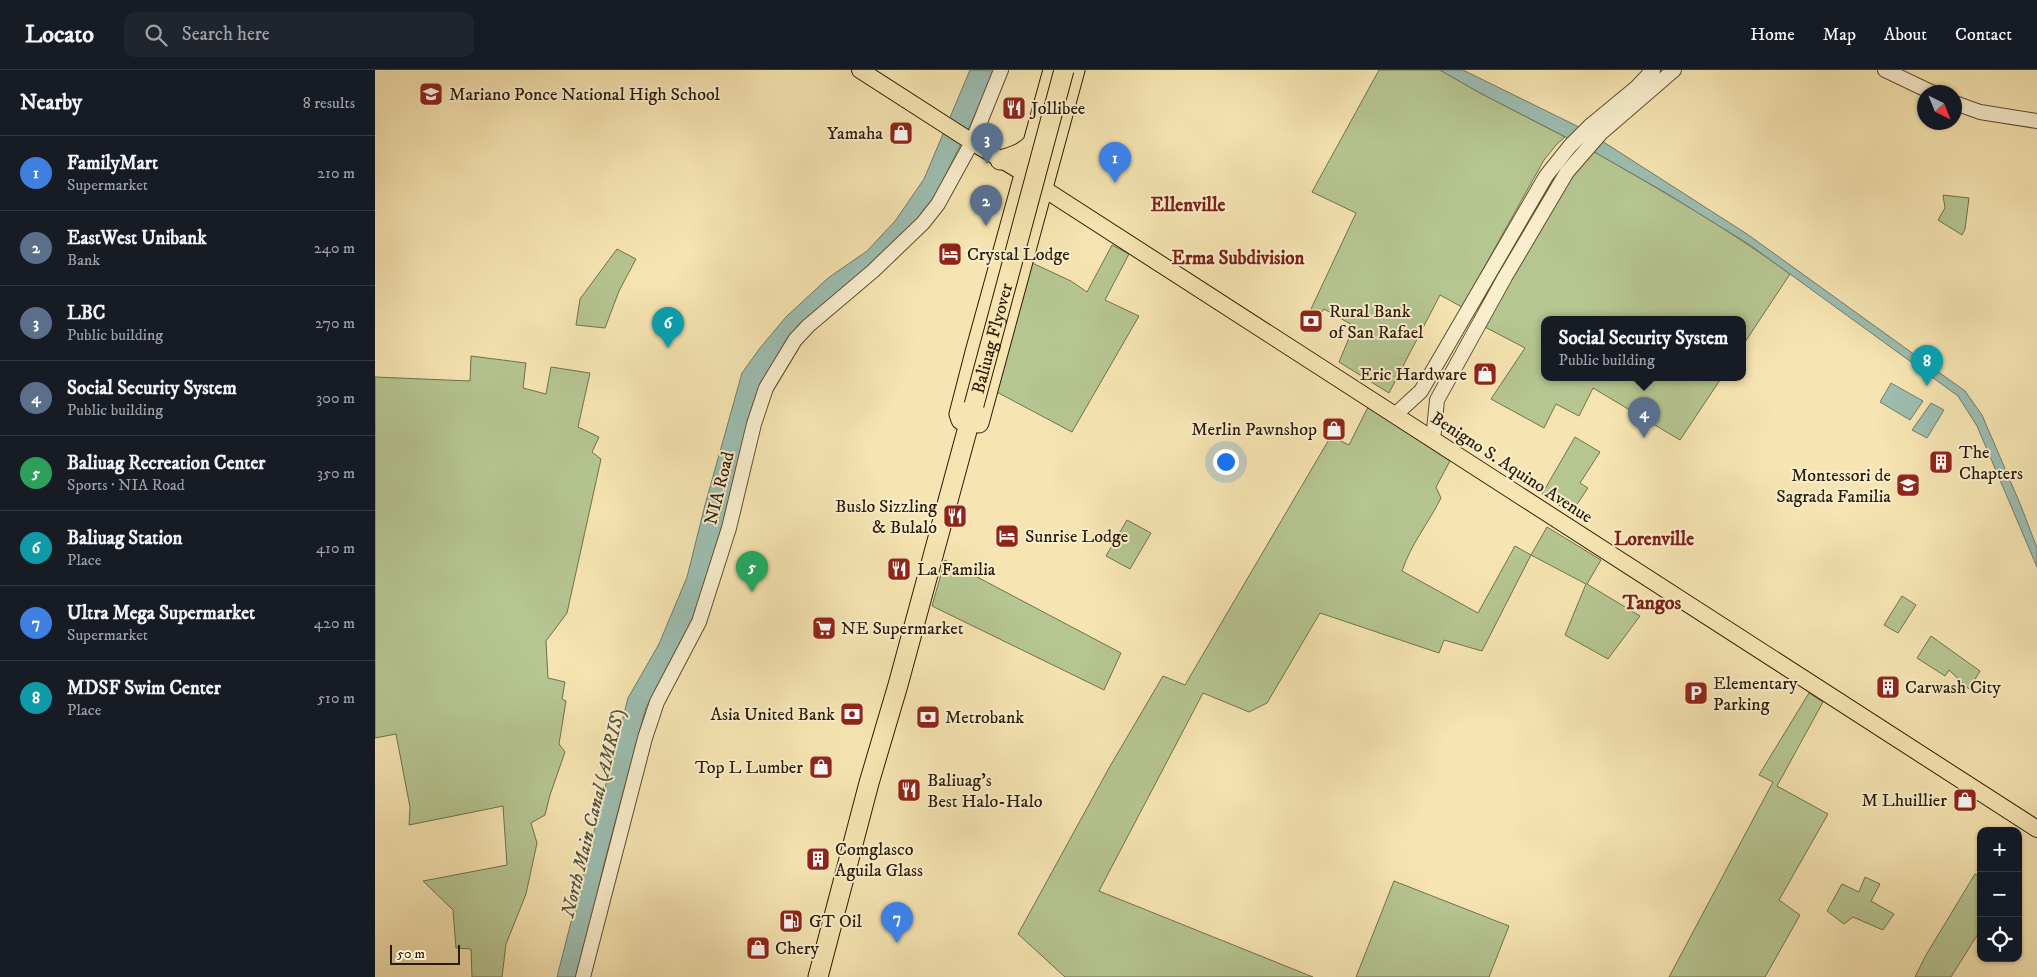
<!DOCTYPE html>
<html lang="en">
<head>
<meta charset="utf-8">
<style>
	body { margin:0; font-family:"IM FELL DW Pica",serif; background:#20242c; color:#f1f3f6 }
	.controls { position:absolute; right:15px; bottom:15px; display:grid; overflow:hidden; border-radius:10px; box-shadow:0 1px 4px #0004 }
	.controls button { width:45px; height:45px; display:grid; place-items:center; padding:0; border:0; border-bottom:1px solid #363941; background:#171b24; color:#f1f3f6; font:25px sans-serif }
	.compass { position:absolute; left:1542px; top:15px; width:45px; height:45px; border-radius:50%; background:#171b24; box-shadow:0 1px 4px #0004; rotate:137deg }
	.scale { position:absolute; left:15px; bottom:12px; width:70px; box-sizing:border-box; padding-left:5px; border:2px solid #2d1a05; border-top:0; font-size:14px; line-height:18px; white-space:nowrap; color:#2d1a05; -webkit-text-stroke:4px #f9eecd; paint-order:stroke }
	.you { position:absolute; left:850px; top:391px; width:18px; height:18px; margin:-12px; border:4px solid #fff; border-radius:50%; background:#1a73e8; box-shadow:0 0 0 8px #1a73e833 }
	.badge { display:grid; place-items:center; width:32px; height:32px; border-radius:50%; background:#0f766e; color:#fff; font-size:16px; font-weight:700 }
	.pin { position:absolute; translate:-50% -41px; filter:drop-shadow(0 1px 2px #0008) }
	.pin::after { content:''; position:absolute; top:26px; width:18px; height:15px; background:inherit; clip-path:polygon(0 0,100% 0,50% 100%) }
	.popup { position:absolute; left:1166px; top:246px; width:205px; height:65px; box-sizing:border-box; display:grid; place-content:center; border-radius:10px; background:#171b24; filter:drop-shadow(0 1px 4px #0005); font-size:16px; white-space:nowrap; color:#9ea1a6 }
	.popup b { font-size:19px; color:#f1f3f6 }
	.popup::after { content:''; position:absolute; left:50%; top:100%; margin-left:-10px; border:10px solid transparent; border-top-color:#171b24 }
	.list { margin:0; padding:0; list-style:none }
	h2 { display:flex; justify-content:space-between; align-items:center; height:65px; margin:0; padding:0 20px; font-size:21px }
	h2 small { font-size:16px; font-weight:400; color:#9ea1a6 }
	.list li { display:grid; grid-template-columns:32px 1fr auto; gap:15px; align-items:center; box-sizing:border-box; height:75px; padding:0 20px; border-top:1px solid #363941 }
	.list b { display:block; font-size:19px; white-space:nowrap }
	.list p { margin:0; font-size:16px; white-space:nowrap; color:#9ea1a6 }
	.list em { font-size:16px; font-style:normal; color:#9ea1a6 }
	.icon { flex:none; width:28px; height:28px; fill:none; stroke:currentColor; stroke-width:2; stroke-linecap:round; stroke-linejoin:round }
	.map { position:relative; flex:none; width:1662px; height:907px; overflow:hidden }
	header { display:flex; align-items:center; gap:30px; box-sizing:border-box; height:70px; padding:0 25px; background:#171b24; border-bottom:1px solid #363941 }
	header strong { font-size:24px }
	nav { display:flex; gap:28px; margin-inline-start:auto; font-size:18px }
	.search { width:350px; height:45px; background:#20242c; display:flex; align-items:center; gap:12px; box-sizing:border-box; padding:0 18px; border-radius:10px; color:#9ea1a6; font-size:19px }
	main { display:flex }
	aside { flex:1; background:#171b24 }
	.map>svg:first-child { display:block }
	.green { fill:#b6c691; stroke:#72704b }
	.water { fill:#9dbeb1; stroke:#707c6c }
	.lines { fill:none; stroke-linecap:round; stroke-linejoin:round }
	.minor-casing { stroke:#5f4d30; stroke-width:16 }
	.major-casing { stroke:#2d1a05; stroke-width:18 }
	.highway-casing { stroke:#2d1a05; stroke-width:21 }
	.minor { stroke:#f9eecd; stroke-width:14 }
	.major { stroke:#f6e5b2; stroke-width:16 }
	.highway { stroke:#f6e5b2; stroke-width:19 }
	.highway-bridge-casing { stroke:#2d1a05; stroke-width:21; stroke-linecap:butt }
	.highway-bridge { stroke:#f6e5b2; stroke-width:19 }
	.labels { text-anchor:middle; stroke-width:4; stroke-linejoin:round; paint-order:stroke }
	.poi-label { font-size:18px; fill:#2d1a05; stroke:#f9eecd; text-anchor:start }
	.street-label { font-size:18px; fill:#2d1a05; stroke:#f9eecd }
	.neighbourhood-label { font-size:19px; font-weight:bold; fill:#7a1f14; stroke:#f9eecd }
	.water-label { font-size:19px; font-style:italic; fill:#545341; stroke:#f9eecd }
	.quarter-label { font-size:20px; font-weight:bold; fill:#7a1f14; stroke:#f9eecd }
</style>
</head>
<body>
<header>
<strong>Locato</strong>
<div class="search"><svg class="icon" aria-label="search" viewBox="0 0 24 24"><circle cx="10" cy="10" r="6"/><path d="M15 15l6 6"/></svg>Search here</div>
<nav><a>Home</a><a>Map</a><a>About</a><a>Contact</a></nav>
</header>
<main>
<aside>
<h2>Nearby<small>8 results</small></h2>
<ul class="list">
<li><span class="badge" style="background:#3f7fe0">1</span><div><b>FamilyMart</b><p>Supermarket</p></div><em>210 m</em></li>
<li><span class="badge" style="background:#5c6f8a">2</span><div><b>EastWest Unibank</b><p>Bank</p></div><em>240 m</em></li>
<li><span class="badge" style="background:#5c6f8a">3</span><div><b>LBC</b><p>Public building</p></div><em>270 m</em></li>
<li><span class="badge" style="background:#5c6f8a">4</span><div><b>Social Security System</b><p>Public building</p></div><em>300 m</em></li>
<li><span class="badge" style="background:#2e9e5b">5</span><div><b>Baliuag Recreation Center</b><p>Sports · NIA Road</p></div><em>350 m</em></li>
<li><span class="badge" style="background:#0f9aa8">6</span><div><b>Baliuag Station</b><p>Place</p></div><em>410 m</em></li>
<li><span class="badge" style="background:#3f7fe0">7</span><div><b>Ultra Mega Supermarket</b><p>Supermarket</p></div><em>420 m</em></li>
<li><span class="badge" style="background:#0f9aa8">8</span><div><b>MDSF Swim Center</b><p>Place</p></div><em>510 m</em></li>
</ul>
</aside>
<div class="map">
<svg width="1662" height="907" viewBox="0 0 1662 907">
	<rect width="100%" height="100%" fill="#f6e5b2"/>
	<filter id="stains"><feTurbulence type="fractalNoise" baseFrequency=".004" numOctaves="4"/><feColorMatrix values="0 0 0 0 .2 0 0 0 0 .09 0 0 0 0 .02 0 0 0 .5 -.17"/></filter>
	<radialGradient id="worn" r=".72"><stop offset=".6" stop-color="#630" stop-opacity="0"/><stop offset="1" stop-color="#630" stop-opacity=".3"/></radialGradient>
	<path class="green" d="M1004 0H1065L1105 23 1190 67 1182 74 1169 90 1087 237 1065 225 1014 323 964 292 979 256 949 239 946 243 936 239 981 143 937 122Z
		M1216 80C1284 119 1352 158 1415 204L1368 275V249H1170V307H1347L1305 370 1218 318 1204 346 1181 334 1169 358 1116 329 1150 278 1108 256 1197 102Z
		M1568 125 1594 128 1590 159 1587 165 1563 150 1570 138Z
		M737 175 754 184 730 230 764 246 697 362 618 320 655 192 696 211 712 222Z
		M242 179 261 189 244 221 230 258 201 255 205 229Z
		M96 286 151 293 148 318 171 324 176 297 215 303 203 357 224 367 217 382 226 389 192 543 171 571 173 608 190 612 187 629 191 631 184 674 190 682 175 725 170 745 156 753 162 773 151 824 131 874 127 907H97L96 879 81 878 78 840 48 811 132 795 128 736 34 755 35 737 21 664 0 668V307L95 311Z
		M993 337 1075 391 1061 417 1066 428C1053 454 1036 474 1027 501L1103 543 1140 476 1156 485 1172 457 1226 490 1212 514 1265 546 1233 589 1190 565 1211 514 1156 485 1107 581 1069 570 1064 583 945 543 892 633 874 642 828 623 724 821 938 907H690L643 864 734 698 788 606 810 615 956 366 974 375Z
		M1200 367 1225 382 1205 413 1213 418 1196 443 1167 424Z
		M752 450 776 463 755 499 731 486Z
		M570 490 746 583 729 620 557 536Z
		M1527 526 1541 535 1523 563 1509 555Z
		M1556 566 1605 601 1594 619 1574 600 1570 606 1542 588Z
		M1434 623 1448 632 1402 716 1453 744 1404 830 1425 845 1390 907H1294L1398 712 1384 705Z
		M1600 804 1606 808V859L1576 907H1540L1551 885Z
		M1490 807 1505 814 1496 831 1519 844 1508 860 1478 847 1469 854 1452 841 1467 814 1484 822Z
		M1019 811 1134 856 1114 907H981Z"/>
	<path class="water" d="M595 0H622L553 141 415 271 401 288 387 312 355 432 311 570 271 637 229 794 203 907H182L253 628 284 574 312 507 330 435 367 303 385 278 411 247 453 208 492 181 520 151 549 109Z
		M1065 0H1088L1202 56 1227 71 1372 164 1590 321 1607 345 1646 436 1662 478V497L1602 356 1583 326 1375 175 1291 123 1216 80 1105 23Z
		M1516 313 1548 331 1535 350 1505 332Z
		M1556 333 1569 340 1552 368 1537 360Z"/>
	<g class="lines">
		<g class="minor-casing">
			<path id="minor" d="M1510 0 1556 22
				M1580 33 1605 42 1662 51
				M1020 345 1046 321 1171 106 1195 76 1215 56 1261 18 1278 0
				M1058 370 1062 330 1130 207 1192 102 1226 63 1299 0
				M208 907 270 668 282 632 324 552 354 458 379 354 391 318 420 270 433 256 498 201 548 153 563 134 597 72 626 0"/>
		</g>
		<g class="major-casing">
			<path id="major" d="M485 0 597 72 650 104
				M666 117 1662 759"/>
		</g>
		<g class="highway-casing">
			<path id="highway" d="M625 90C640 86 649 83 659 72
				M586 350 584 344 600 282 678 0
				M604 353 700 0
				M443 907 494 713 523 615 599 335"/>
		</g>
		<use href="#minor" class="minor"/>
		<use href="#major" class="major"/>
		<use href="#highway" class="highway"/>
		<g class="highway-bridge-casing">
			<g id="highway-bridge">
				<path id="s1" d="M599 335 689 0"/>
			</g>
		</g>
		<use href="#highway-bridge" class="highway-bridge"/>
	</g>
	<defs>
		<g id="school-square" transform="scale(1.25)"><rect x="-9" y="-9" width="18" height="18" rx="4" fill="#8f2418" stroke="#f9eecd"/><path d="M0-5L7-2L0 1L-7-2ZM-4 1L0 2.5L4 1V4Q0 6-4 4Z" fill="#fff"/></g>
		<g id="restaurant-square" transform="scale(1.25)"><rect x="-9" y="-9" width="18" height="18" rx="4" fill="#8f2418" stroke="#f9eecd"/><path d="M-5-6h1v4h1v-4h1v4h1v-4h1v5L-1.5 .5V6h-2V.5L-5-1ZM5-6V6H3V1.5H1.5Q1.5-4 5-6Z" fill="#fff"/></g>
		<g id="shop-square" transform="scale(1.25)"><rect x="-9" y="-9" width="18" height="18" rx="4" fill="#8f2418" stroke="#f9eecd"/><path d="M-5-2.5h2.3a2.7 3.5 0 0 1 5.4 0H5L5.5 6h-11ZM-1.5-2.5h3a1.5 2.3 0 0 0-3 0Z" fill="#fff"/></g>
		<g id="hotel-square" transform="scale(1.25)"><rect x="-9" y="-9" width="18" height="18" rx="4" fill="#8f2418" stroke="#f9eecd"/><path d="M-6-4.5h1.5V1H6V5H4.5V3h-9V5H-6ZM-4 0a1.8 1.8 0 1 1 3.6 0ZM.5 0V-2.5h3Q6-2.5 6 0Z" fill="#fff"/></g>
		<g id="bank-square" transform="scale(1.25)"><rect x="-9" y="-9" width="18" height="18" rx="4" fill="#8f2418" stroke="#f9eecd"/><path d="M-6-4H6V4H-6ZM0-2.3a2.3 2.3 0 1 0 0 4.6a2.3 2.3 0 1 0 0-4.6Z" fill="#fff"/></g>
		<g id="building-square" transform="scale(1.25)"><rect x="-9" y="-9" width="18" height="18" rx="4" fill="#8f2418" stroke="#f9eecd"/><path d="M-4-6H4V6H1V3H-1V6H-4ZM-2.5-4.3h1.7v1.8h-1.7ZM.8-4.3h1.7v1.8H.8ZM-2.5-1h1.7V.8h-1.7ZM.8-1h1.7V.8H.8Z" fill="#fff"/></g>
		<g id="supermarket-square" transform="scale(1.25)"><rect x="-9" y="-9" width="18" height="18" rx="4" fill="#8f2418" stroke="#f9eecd"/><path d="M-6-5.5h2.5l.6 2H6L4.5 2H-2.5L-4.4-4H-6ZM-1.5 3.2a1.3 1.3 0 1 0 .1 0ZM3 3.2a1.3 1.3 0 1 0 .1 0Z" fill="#fff"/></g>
		<g id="parking-square" transform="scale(1.25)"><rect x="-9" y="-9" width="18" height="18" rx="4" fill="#8f2418" stroke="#f9eecd"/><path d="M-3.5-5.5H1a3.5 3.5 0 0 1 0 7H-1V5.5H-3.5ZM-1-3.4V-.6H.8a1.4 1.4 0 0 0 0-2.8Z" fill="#fff"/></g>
		<g id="fuel-square" transform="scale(1.25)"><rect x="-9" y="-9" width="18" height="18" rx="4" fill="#8f2418" stroke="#f9eecd"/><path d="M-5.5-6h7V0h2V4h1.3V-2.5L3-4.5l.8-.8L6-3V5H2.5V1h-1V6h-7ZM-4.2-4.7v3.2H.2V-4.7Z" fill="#fff"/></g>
	</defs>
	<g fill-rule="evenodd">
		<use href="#school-square" x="56" y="24"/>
		<use href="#restaurant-square" x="639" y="38"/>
		<use href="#shop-square" x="526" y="63"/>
		<use href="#hotel-square" x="575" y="184"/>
		<use href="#bank-square" x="936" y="251"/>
		<use href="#shop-square" x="1110" y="304"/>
		<use href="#shop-square" x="959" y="359"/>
		<use href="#building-square" x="1566" y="392"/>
		<use href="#school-square" x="1533" y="415"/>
		<use href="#restaurant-square" x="580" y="446"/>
		<use href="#hotel-square" x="632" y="466"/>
		<use href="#restaurant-square" x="524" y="499"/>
		<use href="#supermarket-square" x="449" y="558"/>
		<use href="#building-square" x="1513" y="617"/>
		<use href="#parking-square" x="1321" y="623"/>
		<use href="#bank-square" x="477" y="644"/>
		<use href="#bank-square" x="553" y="647"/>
		<use href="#shop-square" x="446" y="697"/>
		<use href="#restaurant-square" x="534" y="720"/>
		<use href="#shop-square" x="1590" y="730"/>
		<use href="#building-square" x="443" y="789"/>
		<use href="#fuel-square" x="416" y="851"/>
		<use href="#shop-square" x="383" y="878"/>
	</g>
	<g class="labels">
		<g class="poi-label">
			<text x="74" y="30">Mariano Ponce National High School</text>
			<text x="656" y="44">Jollibee</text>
			<text x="508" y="69" text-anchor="end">Yamaha</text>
			<text x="592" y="190">Crystal Lodge</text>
			<text x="954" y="247">Rural Bank<tspan x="954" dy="21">of San Rafael</tspan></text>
			<text x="1092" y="310" text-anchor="end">Eric Hardware</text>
			<text x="942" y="365" text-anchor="end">Merlin Pawnshop</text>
			<text x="1584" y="388">The<tspan x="1584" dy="21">Chapters</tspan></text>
			<text x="1516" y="411" text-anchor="end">Montessori de<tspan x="1516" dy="21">Sagrada Familia</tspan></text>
			<text x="562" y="442" text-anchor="end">Buslo Sizzling<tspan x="562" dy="21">&amp; Bulalo</tspan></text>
			<text x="650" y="472">Sunrise Lodge</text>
			<text x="542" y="505">La Familia</text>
			<text x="466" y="564">NE Supermarket</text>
			<text x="1338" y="619">Elementary<tspan x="1338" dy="21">Parking</tspan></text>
			<text x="1530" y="623">Carwash City</text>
			<text x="460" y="650" text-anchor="end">Asia United Bank</text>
			<text x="570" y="653">Metrobank</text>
			<text x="428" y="703" text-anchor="end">Top L Lumber</text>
			<text x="552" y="716">Baliuag's<tspan x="552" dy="21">Best Halo-Halo</tspan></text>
			<text x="1572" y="736" text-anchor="end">M Lhuillier</text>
			<text x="460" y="785">Comglasco<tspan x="460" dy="21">Aguila Glass</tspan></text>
			<text x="434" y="857">GT Oil</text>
			<text x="400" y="884">Chery</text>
		</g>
		<g class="street-label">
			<text dy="6" stroke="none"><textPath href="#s1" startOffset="69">Baliuag Flyover</textPath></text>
			<text transform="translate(1137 397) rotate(33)" y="6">Benigno S. Aquino Avenue</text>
			<text transform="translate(344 418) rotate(-76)" y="6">NIA Road</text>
		</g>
		<g class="neighbourhood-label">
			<text x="813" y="141">Ellenville</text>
			<text x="863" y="194">Erma Subdivision</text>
			<text x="1279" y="475">Lorenville</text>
		</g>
		<g class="water-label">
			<text transform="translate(217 743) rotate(-76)" y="7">North Main Canal (AMRIS)</text>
		</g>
		<g class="quarter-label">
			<text x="1277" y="539">Tangos</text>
		</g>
	</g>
	<rect width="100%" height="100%" filter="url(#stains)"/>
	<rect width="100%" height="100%" fill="url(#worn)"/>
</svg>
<div class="controls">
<button>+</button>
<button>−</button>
<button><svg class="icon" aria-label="locate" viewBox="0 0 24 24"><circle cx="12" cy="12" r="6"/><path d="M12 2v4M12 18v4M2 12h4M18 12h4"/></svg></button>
</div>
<svg class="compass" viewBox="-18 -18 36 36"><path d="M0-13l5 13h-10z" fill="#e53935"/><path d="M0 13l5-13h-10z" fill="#9ea1a6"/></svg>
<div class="scale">50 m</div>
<div class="you"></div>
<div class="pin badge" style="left:740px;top:113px;background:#3f7fe0">1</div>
<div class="pin badge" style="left:611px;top:156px;background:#5c6f8a">2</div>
<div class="pin badge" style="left:612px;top:94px;background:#5c6f8a">3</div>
<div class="pin badge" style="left:1269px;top:368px;background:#5c6f8a">4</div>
<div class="popup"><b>Social Security System</b>Public building</div>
<div class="pin badge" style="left:377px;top:522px;background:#2e9e5b">5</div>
<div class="pin badge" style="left:293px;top:278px;background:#0f9aa8">6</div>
<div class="pin badge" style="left:522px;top:873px;background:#3f7fe0">7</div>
<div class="pin badge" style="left:1552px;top:316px;background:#0f9aa8">8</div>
</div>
</main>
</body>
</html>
